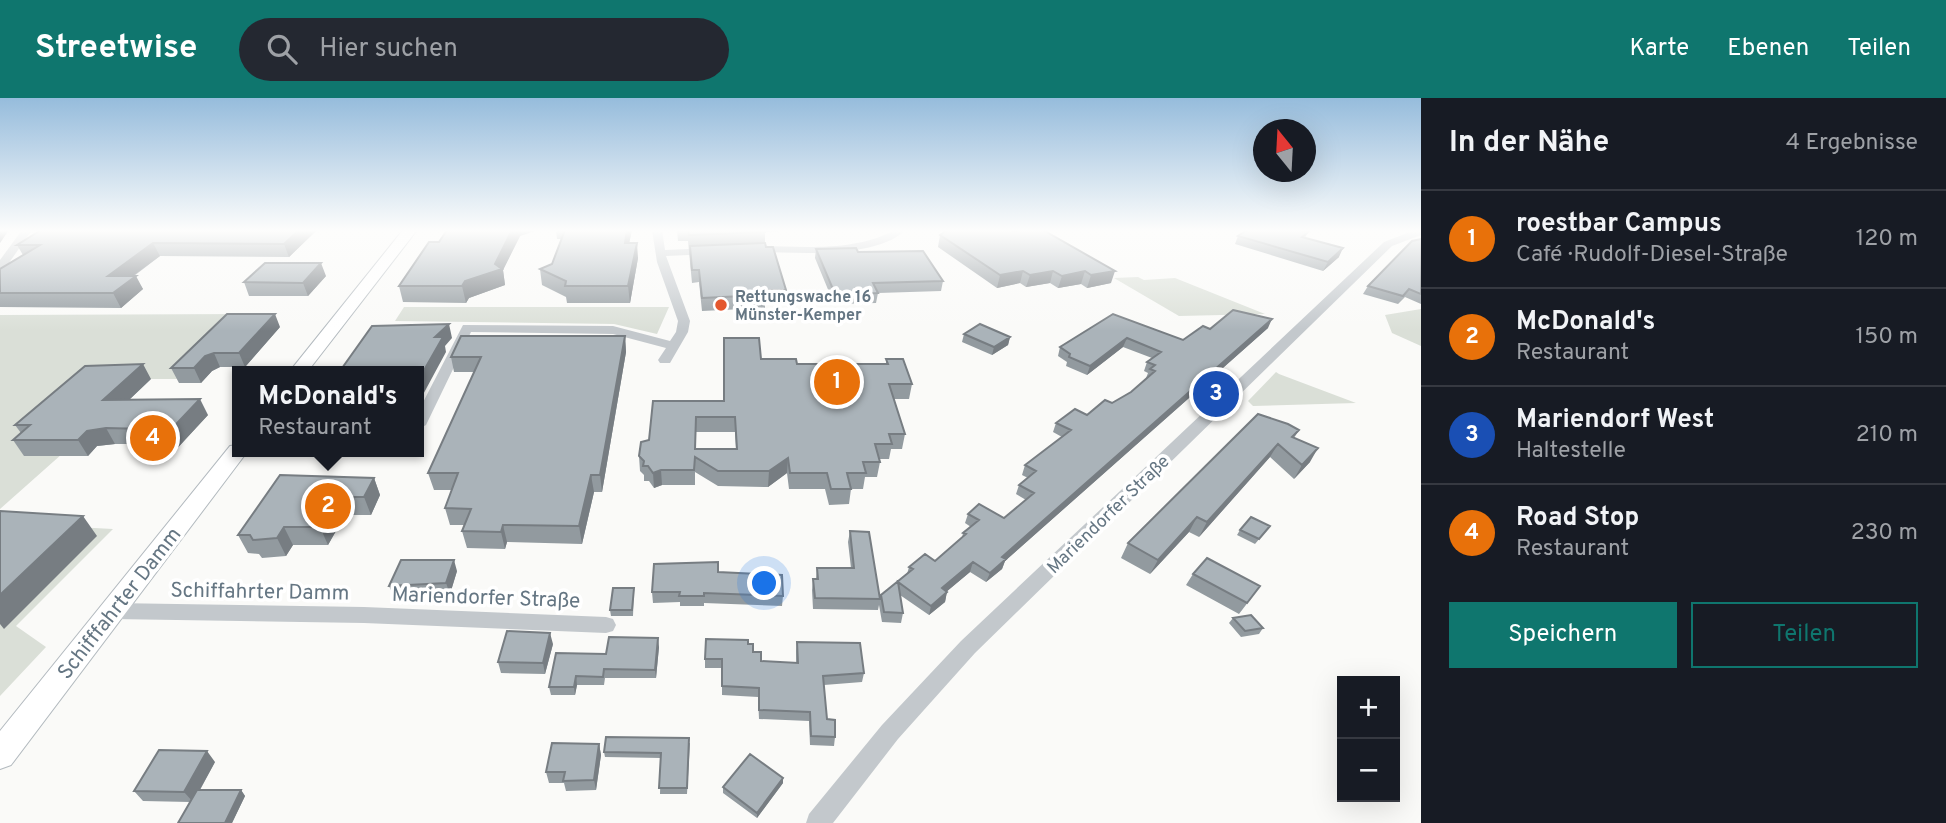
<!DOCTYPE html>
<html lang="de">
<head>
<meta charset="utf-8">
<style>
	body { margin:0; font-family:Overpass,sans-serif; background:#242831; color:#f1f3f6 }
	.controls { position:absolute; right:21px; bottom:21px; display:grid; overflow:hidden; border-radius:0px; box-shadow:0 7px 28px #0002 }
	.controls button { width:63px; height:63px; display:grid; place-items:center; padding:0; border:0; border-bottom:2px solid #363941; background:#171b24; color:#f1f3f6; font:35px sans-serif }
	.compass { position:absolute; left:1253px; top:21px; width:63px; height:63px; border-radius:50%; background:#171b24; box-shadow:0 7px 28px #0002; rotate:342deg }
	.you { position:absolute; left:765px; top:486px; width:24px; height:24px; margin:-18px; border:5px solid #fff; border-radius:50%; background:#1a73e8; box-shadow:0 0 0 10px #1a73e833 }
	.badge { display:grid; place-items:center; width:46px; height:46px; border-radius:50%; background:#0f766e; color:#fff; font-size:23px; font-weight:700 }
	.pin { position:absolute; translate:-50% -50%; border:4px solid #fff; box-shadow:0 2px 7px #0006 }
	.popup { position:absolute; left:232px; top:268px; width:192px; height:91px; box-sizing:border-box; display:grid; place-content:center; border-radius:0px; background:#171b24; filter:drop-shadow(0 2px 5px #0005); font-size:23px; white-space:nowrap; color:#9ea1a6 }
	.popup b { font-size:26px; color:#f1f3f6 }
	.popup::after { content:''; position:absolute; left:50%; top:100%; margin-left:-14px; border:14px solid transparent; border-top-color:#171b24 }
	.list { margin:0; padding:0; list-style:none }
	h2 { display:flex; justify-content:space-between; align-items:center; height:91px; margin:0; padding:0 28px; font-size:30px }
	h2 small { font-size:23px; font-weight:400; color:#9ea1a6 }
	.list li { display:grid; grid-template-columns:46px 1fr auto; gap:21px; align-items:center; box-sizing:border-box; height:98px; padding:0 28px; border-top:2px solid #363941 }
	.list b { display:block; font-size:26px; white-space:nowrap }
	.list p { margin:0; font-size:23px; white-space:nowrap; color:#9ea1a6 }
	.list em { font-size:23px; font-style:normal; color:#9ea1a6 }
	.actions { display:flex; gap:14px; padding:21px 28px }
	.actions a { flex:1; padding:16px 0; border:2px solid #0f766e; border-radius:0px; text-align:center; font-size:24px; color:#0f766e }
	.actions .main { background:#0f766e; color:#fff }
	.icon { flex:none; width:38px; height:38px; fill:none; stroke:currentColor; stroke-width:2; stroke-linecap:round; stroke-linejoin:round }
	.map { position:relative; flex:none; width:1421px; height:725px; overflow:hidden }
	header { display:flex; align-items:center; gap:42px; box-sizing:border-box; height:98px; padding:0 35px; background:#0f766e; color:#fff }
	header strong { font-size:33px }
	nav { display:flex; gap:38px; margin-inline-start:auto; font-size:24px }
	.search { width:490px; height:63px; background:#242831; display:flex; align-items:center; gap:18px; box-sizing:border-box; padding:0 24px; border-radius:38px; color:#9ea1a6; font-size:26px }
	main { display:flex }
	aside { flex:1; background:#171b24 }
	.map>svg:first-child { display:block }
	.green { fill:#dadfd7 }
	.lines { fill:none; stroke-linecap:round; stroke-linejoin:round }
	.secondary-casing { stroke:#b3babf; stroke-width:2 }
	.minor { fill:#c3c8cc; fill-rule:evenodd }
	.secondary { fill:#fff; fill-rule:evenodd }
	.wall { fill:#929a9f; fill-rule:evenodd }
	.shaded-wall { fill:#777d82 }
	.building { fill:#aab3b9; stroke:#777d82; stroke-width:2; fill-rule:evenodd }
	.poi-dot { fill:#e4572e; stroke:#fff; stroke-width:2.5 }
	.labels { text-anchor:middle; stroke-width:7; stroke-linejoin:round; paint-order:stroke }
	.far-poi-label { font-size:16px; font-weight:bold; fill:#657683; stroke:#fff; text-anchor:start }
	.street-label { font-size:18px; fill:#657683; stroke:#fff }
	.near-street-label { font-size:21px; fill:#657683; stroke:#fff }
</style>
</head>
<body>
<header>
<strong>Streetwise</strong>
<div class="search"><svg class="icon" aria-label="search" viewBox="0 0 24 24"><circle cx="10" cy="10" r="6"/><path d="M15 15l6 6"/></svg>Hier suchen</div>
<nav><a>Karte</a><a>Ebenen</a><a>Teilen</a></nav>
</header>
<main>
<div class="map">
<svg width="1421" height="725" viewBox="0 0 1421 725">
	<rect width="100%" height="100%" fill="#fafaf8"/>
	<path class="green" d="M1138 179 1144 182 1175 180 1265 216 1179 218 1114 180Z
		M404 209H669L657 236 614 226 395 223Z
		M1421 211V248L1392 235 1385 217Z
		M242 216 178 281H150L95 336 71 348 0 411V217Z
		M1276 274 1279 276 1356 305 1253 308 1248 303Z
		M0 425 113 431 16 528 46 549 0 598Z"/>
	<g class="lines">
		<g class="secondary-casing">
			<path id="secondary" d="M403 132H417L308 273H290Z
				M237 347V354H247L244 358 11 667 0 671V633L230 348Z"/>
		</g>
		<path class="minor" d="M22 132H32L4 172 0 173V162Z
			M652 132H662L665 152 710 150 715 153 710 156 666 158 690 223 688 234 670 265H660L658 262 666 250 613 236 471 234 426 327 419 331V312L463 227 613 228 670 243 676 234 678 223 657 164Z
			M894 132H906C873 162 796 154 754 154L749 151 754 148C798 148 854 155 894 132Z
			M1415 132H1421V137L1392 148 975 555 898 641 833 725H806L809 716 882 627 961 543 1384 144Z
			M113 505 364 509 606 519 613 521 616 527 613 533 606 535 364 525 113 521 106 518 103 513 106 508Z"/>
		<use href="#secondary" class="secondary"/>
	</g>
	<path class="wall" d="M317 132 289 159 160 158 134 178 143 191 121 210 0 209V171L23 157 17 147Z
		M556 132H632L629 145 638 160 630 205H567L566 199 542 187 540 171 552 166 561 141H557Z
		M677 132H825L765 134V145L766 149 786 192 785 205H765V210L702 213 699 184 692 185 688 143H678Z
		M1012 133 1111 185 1087 190 1081 186 1058 190 1050 185 1026 189 1020 185 997 190 938 149 940 137Z
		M1308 134 1305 140 1339 159 1323 173 1235 146 1238 138Z
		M520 138 503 172 505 187 469 200 466 205 403 204 399 188 439 144Z
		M1421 141V206L1405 199 1398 206 1363 196 1368 188Z
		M816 151 858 154 943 183 941 193 878 195 876 205 834 206 815 160Z
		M326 178 308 198H249L244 184Z
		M1113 216 1183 242 1210 231 1268 230 1005 463 1002 471 986 484 970 474 947 493 945 504 929 517 900 497 903 515 901 525 882 524 879 507 878 512 813 511 812 492 813 481H816L817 470H851L848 444 850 433 880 501 881 497 907 476 909 469 935 463 962 440 963 435 971 429 965 425 968 416 1004 420 1026 402 1016 396 1019 387 1028 380 1022 377 1025 367 1062 339 1053 334 1056 325 1087 317 1112 305 1131 294 1147 280H1146L1148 275 1144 273 1147 264 1152 260 1123 249 1087 277 1066 268 1067 264 1058 258 1060 249Z
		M280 229 245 269H220L212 273 201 285H179L171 270Z
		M964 236 1010 239 1008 247 992 257 962 244Z
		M625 238 626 254 602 394H594L582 446 507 444 505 451 467 450 462 433 464 427H450L445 410 452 392H434L428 375 474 274H454L451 259Z
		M761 261 797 266H886V261L912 286 909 301H894L905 336 902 351H891L889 361H879L880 364 877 379H865L863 391H851L849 406 829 407 825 391H789L787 375 768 389 718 388 695 374V387H662L654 390 649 383H644V377L640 373 639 358 649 342 724 303ZM696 334H735L736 351H696Z
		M151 281 129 302 208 317 171 357H143L137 346H115L97 348 88 358H24L13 342 21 335 15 327Z
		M1299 332 1294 340 1310 364 1294 381 1270 359 1199 439 1189 434 1150 476 1121 460 1128 445Z
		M374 380 380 397 371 417H345L328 447H293L286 458 262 460 259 456 248 455 238 437Z
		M1270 428 1255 446 1237 437 1240 432Z
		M457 473 450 496 394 499 389 488Z
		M718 474 783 498 782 508 704 505V508H680V504L653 505 652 494Z
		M1193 476 1252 499 1239 516 1186 487Z
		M634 490 633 518H611L610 512Z
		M1233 520 1263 530 1259 536 1241 539 1229 525Z
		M797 544 864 575 862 584 824 587 827 621 835 639 834 648 810 647 809 623 759 621 758 599 722 597V570H705V561L748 546 761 563 796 565V553Z
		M553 546 545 576 501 575 498 564Z
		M659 549 656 580H605L604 587H577L575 597H551L549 589 606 556Z
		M690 645 687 696H660L661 660 605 659 604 654Z
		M599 646 601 657 596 692 566 693 564 685H549L546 674Z
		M215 664 200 692H241L245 698 232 725H178L190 704 143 703 134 693Z
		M783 680V685L757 720 723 695V689Z"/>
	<path class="shaded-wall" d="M0 132H9L0 145Z
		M299 132H317L289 159 284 146Z
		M512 132H538L520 138 503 172 505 187 469 200 466 205 462 188 465 183 495 166Z
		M627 132H632L626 160 625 145Z
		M153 145 160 158 115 191 108 178Z
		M637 145 638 160 630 205 628 188Z
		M1343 150 1339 159 1323 173 1328 164Z
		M321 165 326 178 308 198 303 185Z
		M1023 173 1020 185 997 190 1000 177Z
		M1053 173 1050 185 1026 189 1030 177Z
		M1085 173 1081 186 1058 190 1062 178Z
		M1115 173 1111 185 1087 190 1091 177Z
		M136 178 143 191 121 210 113 195Z
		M275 216 280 229 245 269 239 255Z
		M1272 221 1268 230 1005 463 1002 471 986 484 990 475 1002 459Z
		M449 226 452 240 445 248 446 254 419 304V281L435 239Z
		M625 238 626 254 602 394 600 377Z
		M1010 239 1008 247 992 257 994 249Z
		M1127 240 1123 249 1087 277 1090 268Z
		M214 255 220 269 212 273 201 285 194 270 205 258Z
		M143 266 151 281 113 317 103 302Z
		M200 301 208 317 171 357 162 341Z
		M106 330 115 346 97 348 88 358 78 342 87 333Z
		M1278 346 1270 359 1199 439 1207 424Z
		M1318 350 1310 364 1294 381 1302 367Z
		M788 360 787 375 768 389 769 373Z
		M661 372 662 387 654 390 653 375Z
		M591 377 594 394 582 446 579 428Z
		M374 380 380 397 371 417 364 399Z
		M338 399 345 417 328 447 320 429Z
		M83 418 97 438 4 531 0 526V497Z
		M1197 419 1189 434 1150 476 1158 462Z
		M503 427 507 444 505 451 501 434Z
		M284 429 293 447 286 458 277 440Z
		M454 462 457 473 450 496 446 485Z
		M973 464 970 474 939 500 942 490Z
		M947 494 945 504 929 517 931 508Z
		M550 535 553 546 545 576 543 565Z
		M658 540 659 549 656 580 655 572Z
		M576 578 577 587 575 597 574 589Z
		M599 646 601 657 596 692 594 682Z
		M207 653 215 664 193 704 184 694Z
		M783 680V685L757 720V715Z
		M241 692 245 698 232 725H225Z"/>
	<path class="building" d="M41 132H299L284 146 153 145 108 178H136L113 195H0V171L40 147H17Z
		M447 132H512L495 166 502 171 465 183 462 188H399L429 144H439Z
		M565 132H627L625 145H637L628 188H565L566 183 540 171 552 166Z
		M688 132H765V134L689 137Z
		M947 132H1012V133L1020 132H1043L1115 173 1091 177 1085 173 1062 178 1053 173 1030 177 1023 173 1000 177 940 137Z
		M1247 132H1300L1308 134 1302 139 1343 150 1328 164 1238 138Z
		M1421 141V196L1409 191 1403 198 1368 188 1412 143Z
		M765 145 766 149H773L786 192H765L766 197 702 200 699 172H692L690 148Z
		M856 150 858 154 923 153 943 183 873 185 878 195 835 196 816 151Z
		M265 165H321L303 185 244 184Z
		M1233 212 1272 221 1002 459 1006 461 990 475 973 464 942 490 947 494 931 508 898 484 903 515 884 514 881 497 913 471 909 469 925 456 935 463 966 436 963 435 979 422 968 416 979 406 1004 420 1034 395 1019 387 1036 373 1025 367 1071 332 1056 325 1075 311 1087 317 1105 302 1112 305 1131 294 1155 273 1150 271 1155 267 1147 264 1161 254 1127 240 1090 268 1069 259 1070 256 1060 249 1113 216 1183 242 1203 228 1210 231Z
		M227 216H275L239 255H214L205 258 194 270H171Z
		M449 226 435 239H443L419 281V273H340L372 228Z
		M980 226 1010 239 994 249 964 236Z
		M461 238H625L600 377H591L579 428 503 427 501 434 462 433 471 411 445 410 458 375H428L481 259H451Z
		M724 240H759L761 261H796L797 266H888L886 261H903L912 286H889L905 336H889L892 346H875L880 364H863L866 375H847L851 391H831L827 375H790L788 360 769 373H718L695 359 694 372H661L653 375 648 368H643L644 363 639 358 641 344 649 342 653 303H724ZM696 319H735L737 351H695Z
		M143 266 103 302 200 301 162 341H134L144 331 106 330 87 333 78 342H13L30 327H15L85 268Z
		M1258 316 1288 326 1299 332 1292 339 1318 350 1302 367 1278 346 1207 424 1197 419 1158 462 1128 445Z
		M280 377 374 380 364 399H338L320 429H284L277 440 253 442 250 437H238Z
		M0 413 83 418 0 497Z
		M1251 419 1270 428 1259 441 1240 432Z
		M850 433 869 434 880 501 815 500 813 481H818L817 470H854Z
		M1207 460 1260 488 1247 505 1193 476Z
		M401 462H454L446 485 389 488Z
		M718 464V474L782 477 783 498 704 495V498H679L680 494H652L654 466Z
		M613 490H634L632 512H610Z
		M1251 517 1263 530 1245 533 1233 520Z
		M507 533 550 535 543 565 498 564Z
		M609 539 658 540 655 572 604 571 603 579 576 578 574 589H549L556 555 606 556Z
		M706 541 748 542V546H753V554H761V563L798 565 797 544 860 545 864 575 823 578 827 621 835 622V639L811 638 810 614 759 612V590L722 588V561H705Z
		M606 639 689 640 687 690H659L661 655 604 654Z
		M552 645 599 646 594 682 563 683 565 674H546Z
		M159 652 207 653 184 694 134 693Z
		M750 656 783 680 757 715 723 689Z
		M197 692H241L225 725H178Z"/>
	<linearGradient id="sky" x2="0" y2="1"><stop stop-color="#96bcdc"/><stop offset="0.57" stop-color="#fdfdfc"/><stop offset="1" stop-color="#fdfdfc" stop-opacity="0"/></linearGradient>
	<rect width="1421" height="233" fill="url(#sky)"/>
	<circle class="poi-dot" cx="721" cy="207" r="7"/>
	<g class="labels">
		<g class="far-poi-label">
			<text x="735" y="204">Rettungswache 16<tspan x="735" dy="18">Münster-Kemper</tspan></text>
		</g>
		<g class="street-label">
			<text transform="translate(1108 416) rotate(-44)" y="6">Mariendorfer Straße</text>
		</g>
		<g class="near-street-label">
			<text transform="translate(260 493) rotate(1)" y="7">Schiffahrter Damm</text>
			<text transform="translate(486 499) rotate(2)" y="7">Mariendorfer Straße</text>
			<text transform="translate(119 505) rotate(-52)" y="7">Schifffahrter Damm</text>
		</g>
	</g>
</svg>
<div class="controls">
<button>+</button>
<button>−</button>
</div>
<svg class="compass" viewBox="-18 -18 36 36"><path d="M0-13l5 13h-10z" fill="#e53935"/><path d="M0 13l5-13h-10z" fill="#9ea1a6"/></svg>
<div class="you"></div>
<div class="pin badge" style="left:837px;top:284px;background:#e8710a">1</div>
<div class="pin badge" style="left:328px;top:408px;background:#e8710a">2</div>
<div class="popup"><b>McDonald's</b>Restaurant</div>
<div class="pin badge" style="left:1216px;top:296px;background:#1a4fb4">3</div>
<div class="pin badge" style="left:153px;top:340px;background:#e8710a">4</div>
</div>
<aside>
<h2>In der Nähe<small>4 Ergebnisse</small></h2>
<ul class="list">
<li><span class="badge" style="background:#e8710a">1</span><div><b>roestbar Campus</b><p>Café · Rudolf-Diesel-Straße</p></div><em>120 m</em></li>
<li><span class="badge" style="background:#e8710a">2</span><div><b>McDonald's</b><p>Restaurant</p></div><em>150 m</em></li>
<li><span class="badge" style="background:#1a4fb4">3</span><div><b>Mariendorf West</b><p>Haltestelle</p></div><em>210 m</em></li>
<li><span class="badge" style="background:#e8710a">4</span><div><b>Road Stop</b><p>Restaurant</p></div><em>230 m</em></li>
</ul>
<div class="actions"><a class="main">Speichern</a><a>Teilen</a></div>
</aside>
</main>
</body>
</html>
